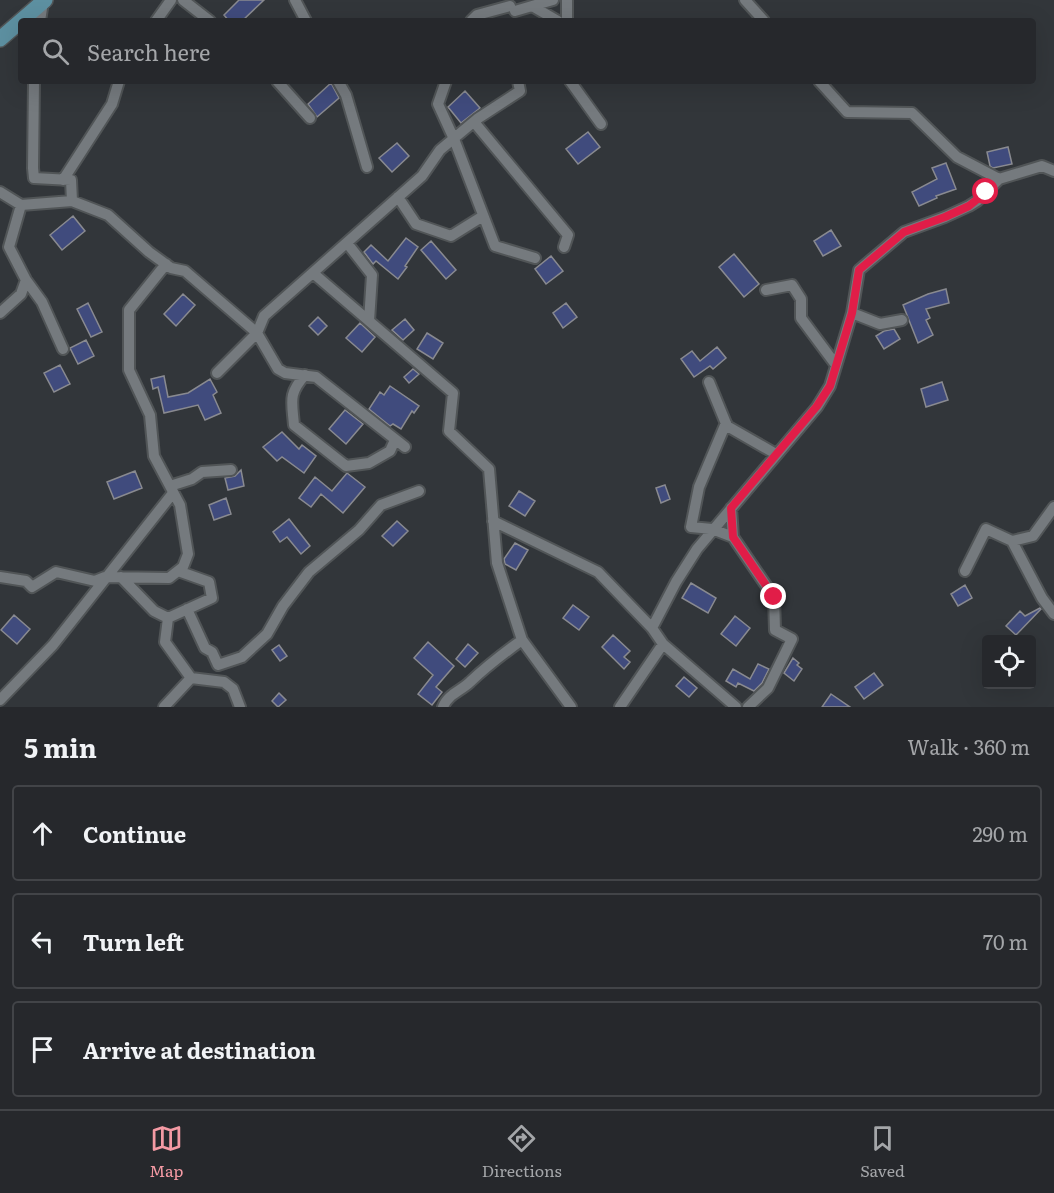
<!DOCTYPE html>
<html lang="en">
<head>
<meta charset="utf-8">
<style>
	body { margin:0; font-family:Literata,serif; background:#2e3034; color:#f1f3f6 }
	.controls { position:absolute; right:18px; bottom:18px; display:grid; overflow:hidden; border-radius:6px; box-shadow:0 6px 24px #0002 }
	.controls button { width:54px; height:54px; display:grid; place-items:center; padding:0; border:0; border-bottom:2px solid #424448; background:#26282c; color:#f1f3f6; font:30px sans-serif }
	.stop { position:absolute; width:18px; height:18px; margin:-14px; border:4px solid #e11d48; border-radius:50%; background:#fff }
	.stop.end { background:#e11d48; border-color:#fff; box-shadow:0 2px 6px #0008 }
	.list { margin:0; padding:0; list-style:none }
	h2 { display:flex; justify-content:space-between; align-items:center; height:78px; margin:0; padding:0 24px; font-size:26px }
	h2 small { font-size:20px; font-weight:400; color:#a4a6a9 }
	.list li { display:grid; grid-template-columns:39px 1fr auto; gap:18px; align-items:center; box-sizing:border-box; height:96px; margin:0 12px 12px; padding:0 12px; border:2px solid #424448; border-radius:6px }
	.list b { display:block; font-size:22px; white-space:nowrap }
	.list em { font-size:20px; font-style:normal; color:#a4a6a9 }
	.icon { flex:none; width:33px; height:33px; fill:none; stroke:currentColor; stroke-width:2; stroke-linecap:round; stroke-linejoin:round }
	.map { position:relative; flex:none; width:1054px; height:707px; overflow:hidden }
	.search { position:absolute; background:#26282c; box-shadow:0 6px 24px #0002; left:18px; right:18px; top:18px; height:66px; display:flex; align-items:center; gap:15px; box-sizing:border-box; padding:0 21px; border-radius:6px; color:#a4a6a9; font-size:22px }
	.sheet { height:402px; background:#26282c }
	nav { display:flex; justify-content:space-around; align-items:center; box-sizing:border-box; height:84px; border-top:2px solid #424448; background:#26282c; font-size:16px; color:#a4a6a9 }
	nav a { display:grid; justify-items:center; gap:3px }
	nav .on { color:#f49aa4 }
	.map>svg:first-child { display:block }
	.building { fill:#404b7d; stroke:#898a90; stroke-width:1.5 }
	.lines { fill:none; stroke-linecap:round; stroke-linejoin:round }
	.street-casing { stroke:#515557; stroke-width:14 }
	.secondary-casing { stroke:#515557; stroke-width:18 }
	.street { stroke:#757a7e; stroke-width:10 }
	.secondary { stroke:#5d90a1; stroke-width:15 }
	.route { stroke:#e11d48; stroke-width:8 }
</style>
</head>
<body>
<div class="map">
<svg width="1054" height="707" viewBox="0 0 1054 707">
	<rect width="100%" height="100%" fill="#32363a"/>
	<path class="building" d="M239 0H264L242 21H229L224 15Z
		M331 83 339 98 317 117 308 104Z
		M465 91 480 108 461 123 448 107Z
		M588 132 600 147 578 164 566 149Z
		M397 143 409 156 392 172 379 158Z
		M1008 147 1012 164 993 168 990 166 987 152Z
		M946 163 956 189 936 196 937 198 919 206 912 192 937 179 932 168Z
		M73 216 85 231 62 250 50 235Z
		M831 230 841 246 823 256 814 241Z
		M406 238 418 247 405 266 407 267 398 279 376 261 373 264 364 252 371 245 388 261Z
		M431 241 456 270 446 279 421 250Z
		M734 254 759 284 744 297 719 267Z
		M551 256 563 271 546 284 535 269Z
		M946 289 949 303 926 309 930 318 926 320 933 335 918 343 903 305 928 294Z
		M183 294 195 305 176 326 164 314Z
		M88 303 102 332 91 337 77 309Z
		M566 303 577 317 563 328 553 313Z
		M318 317 327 326 318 335 309 326Z
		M405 319 414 330 403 340 392 330Z
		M360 323 375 337 362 352 346 338Z
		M894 329 900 339 884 349 876 336 884 331Z
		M427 333 443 343 433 359 417 349Z
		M86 340 94 356 78 364 70 348Z
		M717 347 726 358 713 369 710 366 694 377 681 359 692 351 700 361Z
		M60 365 70 384 54 392 44 373Z
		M413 369 419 374 409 383 404 377Z
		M164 376 168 397 188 393 210 379 217 392 213 395 221 413 205 420 198 405 164 413 158 387 153 389 151 379Z
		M942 382 948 400 926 407 921 389Z
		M390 386 419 406 414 413 412 411 401 429 393 424 390 426 369 409 380 392 384 395Z
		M345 410 363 424 346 444 329 429Z
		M282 432 299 449 302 445 316 456 304 473 282 457 277 461 263 447Z
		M241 470 244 486 228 490 225 478 235 476Z
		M135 471 142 488 114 499 107 482Z
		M347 473 365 487 343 513 321 494 311 507 299 498 315 477 332 491Z
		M665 485 670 499 661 503 656 488Z
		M519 491 535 501 525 516 509 506Z
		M226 498 231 514 214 520 209 505Z
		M289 519 310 546 301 554 287 537 280 542 273 532Z
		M397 521 408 531 393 546 382 536Z
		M515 543 528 550 516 570 505 564 504 559Z
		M691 583 716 598 708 613 682 598Z
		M965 585 972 598 958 606 951 594Z
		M573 605 589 617 579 630 563 618Z
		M1040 608 1041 609 1016 635 1006 626 1020 611 1025 616Z
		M14 615 30 629 17 644 1 630Z
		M735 616 750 628 736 646 721 634Z
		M613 635 630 651 624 657 630 662 624 669 602 647Z
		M428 642 454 666 436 687 442 692 432 705 418 694 433 675 414 658Z
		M468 644 478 653 465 667 456 659Z
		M279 645 287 656 280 661 272 650Z
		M793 658 799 663 797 665 802 669 794 681 784 673Z
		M758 664 769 669 762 683 754 691 738 683 736 687 726 681 733 669 750 679Z
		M874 673 883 685 864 699 855 687Z
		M684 677 697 688 689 697 676 686Z
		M279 693 286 700 278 707 272 701Z
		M831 694 850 707H822Z"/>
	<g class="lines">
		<g class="street-casing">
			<path id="street" d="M183 0 210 21
				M295 0 306 21
				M745 0 764 21
				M532 6 553 0
				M515 11 532 6 558 21
				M40 21 43 2
				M156 21 171 0
				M471 21 477 15 510 6
				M567 21V0
				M34 81 33 168 34 178 71 180 72 201 108 215 149 252 171 268 185 271 257 333 278 369 285 373 316 377 405 447
				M277 81 310 118
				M338 81 346 95 367 167
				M446 81 438 104 454 139 495 246 535 258
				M570 81 601 124
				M819 81 847 112 912 113 957 157 999 179
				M474 122 568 235 564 247
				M63 180 112 104 119 81
				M0 192 21 205 72 201
				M398 197 416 224 451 236 483 216
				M21 205 9 247 26 280 42 302 63 349
				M347 243 372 275 369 321
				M313 273 453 393 449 431 489 469 497 563 522 640 571 707
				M766 290 792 285 801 299V318L836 365
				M0 313 21 294 26 280
				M852 313 880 324 902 320
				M217 373 257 333 264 316 422 176 440 150 477 119 520 91 518 81
				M305 375C288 394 292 401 294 425L346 466 369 463 390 451 395 440
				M709 382 727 426 776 454
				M726 423 699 487 691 527 712 529 733 537
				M170 486 192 479 202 472 231 470
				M731 508 733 537 774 597 775 630 792 639 768 688 748 707
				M493 521 598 572 652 628
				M1012 541 1033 536 1054 507
				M965 571 986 529 1012 541 1042 598 1054 614
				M0 577 26 581 32 587 56 572 95 581 105 577 169 578 183 567 188 554 180 505 154 456 150 415 129 370V310L166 264
				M121 577 154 611 168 618 165 642 191 678 224 682 233 689 240 707
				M187 609 205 648 212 652 218 665 242 657 267 634 283 606 309 572 359 530 381 505 419 491
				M168 618 212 598 209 582 178 571
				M0 700 53 645 173 493
				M164 707 191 678
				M443 707C448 694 461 691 470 682 487 666 504 653 522 640
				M620 707 663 644
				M736 707 663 644 652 628 676 582 697 549 817 407 830 386 852 313 859 270 904 232 945 217 969 206 977 201 999 179 1042 166 1054 171"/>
		</g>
		<g class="secondary-casing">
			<path id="secondary" d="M0 39 45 0"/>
		</g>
		<use href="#street" class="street"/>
		<use href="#secondary" class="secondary"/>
	</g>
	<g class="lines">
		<path class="route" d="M774 597 733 537 731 508 817 406 830 386 852 313 859 270 904 232 945 217 969 206 986 192"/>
	</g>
</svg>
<div class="controls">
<button><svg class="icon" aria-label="locate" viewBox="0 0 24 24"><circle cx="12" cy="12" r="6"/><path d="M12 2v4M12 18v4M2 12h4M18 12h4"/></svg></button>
</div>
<div class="stop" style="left:986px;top:192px"></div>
<div class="stop end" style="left:774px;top:597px"></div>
<div class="search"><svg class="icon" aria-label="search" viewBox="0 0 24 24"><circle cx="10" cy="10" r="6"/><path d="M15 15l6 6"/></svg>Search here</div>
</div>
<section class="sheet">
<h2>5 min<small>Walk · 360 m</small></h2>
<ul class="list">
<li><svg class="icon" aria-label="ahead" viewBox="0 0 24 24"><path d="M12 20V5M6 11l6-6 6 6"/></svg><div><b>Continue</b></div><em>290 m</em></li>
<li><svg class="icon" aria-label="left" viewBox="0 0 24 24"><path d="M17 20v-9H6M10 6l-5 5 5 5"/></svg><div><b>Turn left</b></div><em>70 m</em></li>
<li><svg class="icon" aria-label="arrive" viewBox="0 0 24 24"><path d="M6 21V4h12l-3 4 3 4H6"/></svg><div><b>Arrive at destination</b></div></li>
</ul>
</section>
<nav>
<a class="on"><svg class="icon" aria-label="map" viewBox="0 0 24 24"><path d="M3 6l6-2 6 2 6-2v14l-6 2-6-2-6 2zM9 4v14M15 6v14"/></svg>Map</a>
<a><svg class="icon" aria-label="directions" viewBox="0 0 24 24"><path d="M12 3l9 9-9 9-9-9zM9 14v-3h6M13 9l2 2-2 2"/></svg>Directions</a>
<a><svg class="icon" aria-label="saved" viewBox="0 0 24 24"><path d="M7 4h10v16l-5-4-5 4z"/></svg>Saved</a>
</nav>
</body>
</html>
